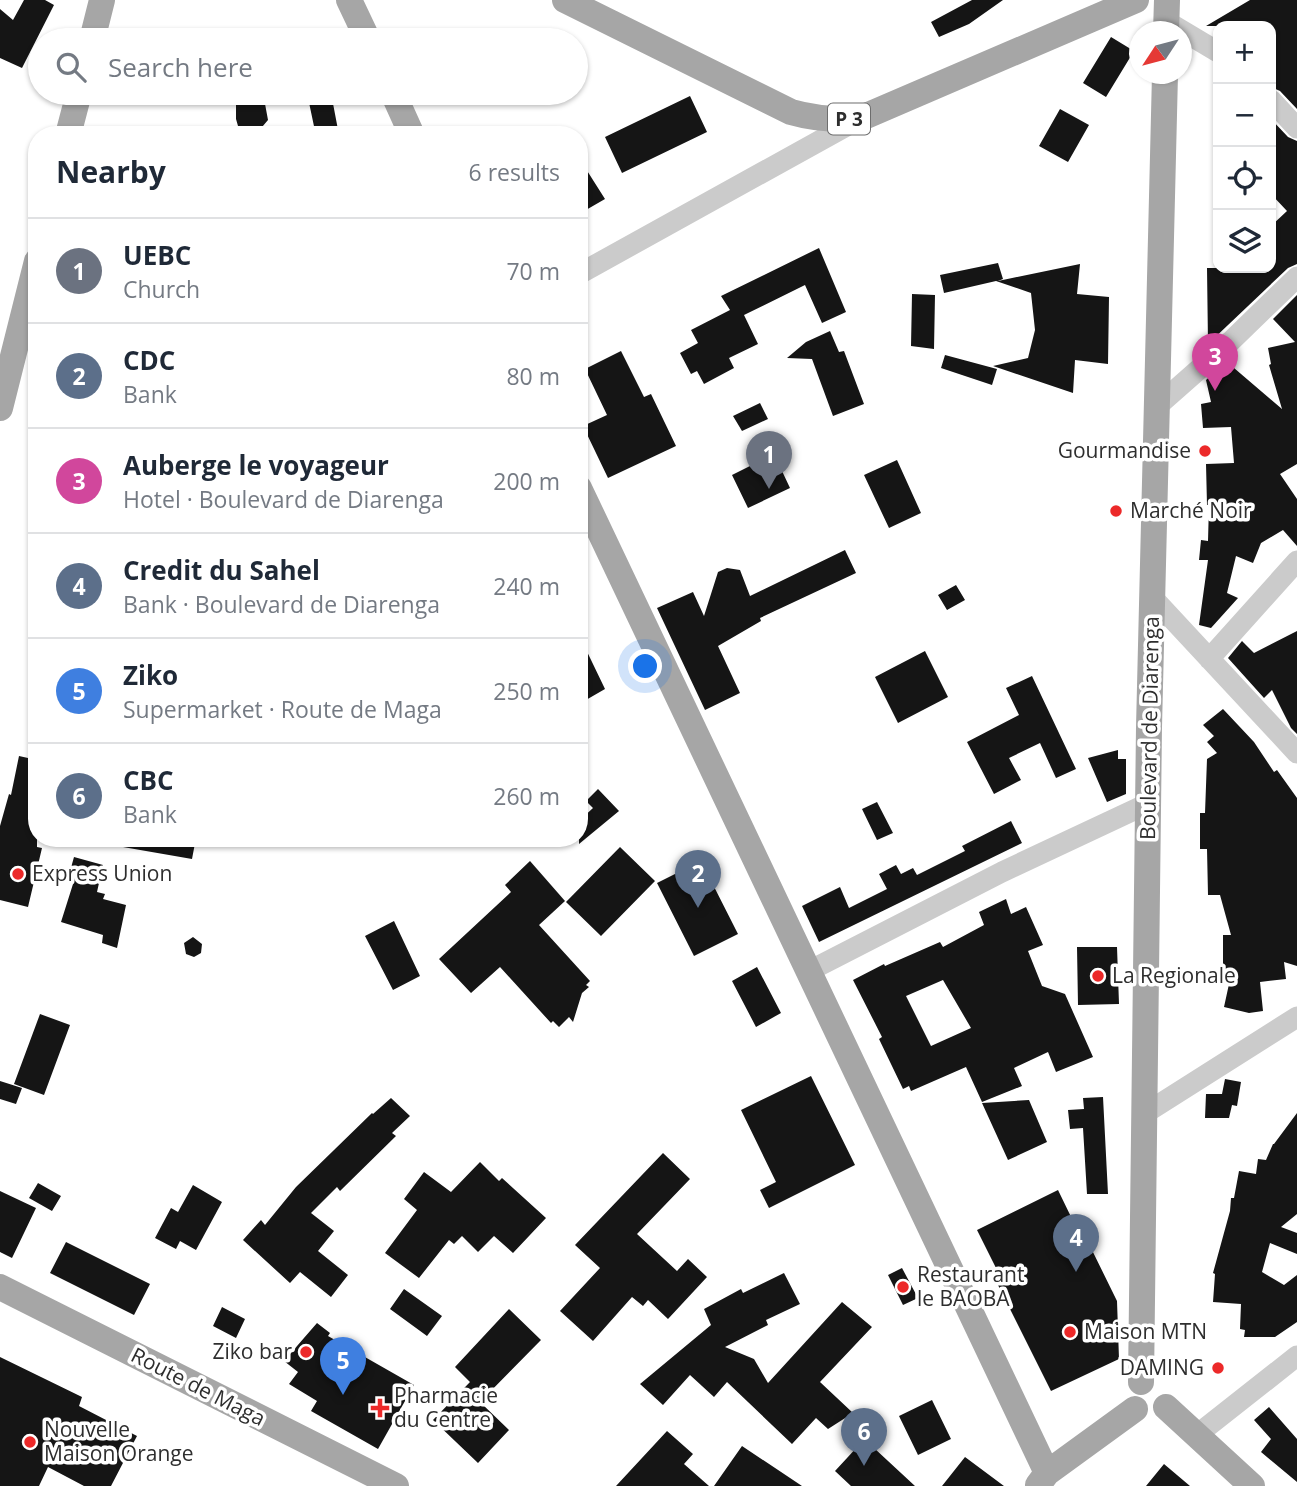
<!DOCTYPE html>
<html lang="en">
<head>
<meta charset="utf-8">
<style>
	body { margin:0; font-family:"Open Sans",sans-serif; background:#f6f6f7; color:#1f2937 }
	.controls { position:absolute; right:21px; top:21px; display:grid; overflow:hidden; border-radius:14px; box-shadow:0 2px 5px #0004 }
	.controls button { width:63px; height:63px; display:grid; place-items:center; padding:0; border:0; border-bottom:2px solid #e0e1e3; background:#fff; color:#1f2937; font:35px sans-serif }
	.compass { position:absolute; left:1129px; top:21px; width:63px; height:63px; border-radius:50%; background:#fff; box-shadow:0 2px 5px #0004; rotate:234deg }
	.you { position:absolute; left:646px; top:667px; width:24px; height:24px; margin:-18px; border:5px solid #fff; border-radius:50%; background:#1a73e8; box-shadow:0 0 0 10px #1a73e833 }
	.badge { display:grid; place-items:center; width:46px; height:46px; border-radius:50%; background:#1a73e8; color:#fff; font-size:23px; font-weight:700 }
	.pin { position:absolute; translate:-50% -58px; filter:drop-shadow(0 2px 4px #0008) }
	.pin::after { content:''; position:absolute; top:37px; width:24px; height:21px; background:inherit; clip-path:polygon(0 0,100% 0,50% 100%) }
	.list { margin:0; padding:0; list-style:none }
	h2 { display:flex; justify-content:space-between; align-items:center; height:91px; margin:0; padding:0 28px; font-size:30px }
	h2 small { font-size:23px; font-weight:400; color:#747a83 }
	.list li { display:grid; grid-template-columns:46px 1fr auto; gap:21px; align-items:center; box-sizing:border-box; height:105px; padding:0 28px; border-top:2px solid #e0e1e3 }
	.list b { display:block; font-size:26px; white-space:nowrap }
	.list p { margin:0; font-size:23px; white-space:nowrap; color:#747a83 }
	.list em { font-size:23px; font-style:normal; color:#747a83 }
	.icon { flex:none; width:38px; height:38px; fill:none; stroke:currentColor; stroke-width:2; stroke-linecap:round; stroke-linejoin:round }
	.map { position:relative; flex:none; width:1297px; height:1486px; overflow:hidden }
	.search { position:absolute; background:#fff; box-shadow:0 2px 5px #0004; left:28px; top:28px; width:560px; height:77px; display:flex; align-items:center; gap:18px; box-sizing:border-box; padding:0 24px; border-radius:38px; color:#747a83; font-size:26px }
	.panel { position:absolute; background:#fff; box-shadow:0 2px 5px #0004; left:28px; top:126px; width:560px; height:721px; border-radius:28px }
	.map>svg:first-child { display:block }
	.building { fill:#151515; fill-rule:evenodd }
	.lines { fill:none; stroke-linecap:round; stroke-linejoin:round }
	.minor { stroke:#cbcbcb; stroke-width:21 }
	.major { stroke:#a6a6a6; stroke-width:26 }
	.poi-dot { fill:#ec2929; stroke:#fff; stroke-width:2.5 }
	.labels { text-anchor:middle; stroke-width:7; stroke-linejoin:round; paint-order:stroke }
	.shield { fill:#fff; stroke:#6d6d6d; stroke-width:2 }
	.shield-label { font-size:19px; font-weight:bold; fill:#2e2e2e }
	.poi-label { font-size:21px; fill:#2e2e2e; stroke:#fff; text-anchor:start }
	.street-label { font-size:21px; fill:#2e2e2e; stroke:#fff }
</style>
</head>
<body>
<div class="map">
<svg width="1297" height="1486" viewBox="0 0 1297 1486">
	<rect width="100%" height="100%" fill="#fff"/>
	<path class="building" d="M24 0H45L54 5 22 68 0 58V9L13 20Z
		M972 0H1003L969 24 939 37 931 22Z
		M1250 0H1297V109L1280 91 1271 87V26H1206Z
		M1111 37 1134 51 1106 97 1083 83Z
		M236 93H263L268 120 257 133 246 132 238 126 236 119Z
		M307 93H331L339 135H320V130L315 131Z
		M690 96 707 132 622 173 605 137Z
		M1060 109 1089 125 1068 162 1039 146Z
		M1271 119 1288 137 1297 141V264L1288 268 1208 344 1207 268H1271V226L1287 211 1271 194Z
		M579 158 605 199 579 214Z
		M819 248 846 312 822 323 805 285 744 315 758 344 729 358 734 368 704 384 697 371 691 374 680 353 698 343 691 330 730 310 721 296Z
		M998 263 1003 279 998 281 1080 264 1077 294 1109 297 1108 364 1075 360 1073 393 993 366 1028 358 1035 330 1031 293 996 281 944 293 940 275Z
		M912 294 935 295 934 349 911 346Z
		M1297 295V464L1280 474 1297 499V546L1283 530 1261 543 1253 563 1236 556 1227 593 1238 598 1211 628 1199 625 1208 560H1199L1201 540 1208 541 1209 505H1207L1206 464 1234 463 1231 427 1203 428 1201 404 1211 402 1206 380 1227 362 1282 409 1269 365 1271 364 1268 348 1295 342 1273 319Z
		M830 331 839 352 844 351 864 404 833 416 812 359 787 358 806 342Z
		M621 351 644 397 651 394 676 446 608 478 583 426 607 415 585 369Z
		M945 355 997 369 992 385 941 368Z
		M760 403 768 419 742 431 733 416Z
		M774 454 790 488 748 508 732 475Z
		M897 460 921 513 889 528 864 475Z
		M845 550 856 573 760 618 761 621 718 646 740 693 705 710 657 608 693 592 704 616 718 572 727 568 740 570 750 596Z
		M956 585 965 600 947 610 938 595Z
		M1297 631V734L1291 728 1272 690 1264 698 1228 658 1242 641 1254 653Z
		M579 635 605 689 579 704Z
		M925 651 948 697 898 723 875 677Z
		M1032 676 1076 769 1056 778 1040 743 1009 758 1021 780 994 794 967 742 1019 715 1006 688Z
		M1223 709 1254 742 1274 772 1277 770 1297 798V966L1284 962 1286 979 1260 982 1263 1011 1249 1013 1224 1007 1229 984 1223 983V935H1231L1220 895H1208L1207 849H1200V813H1205L1207 759 1217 753 1207 742 1214 736 1203 725Z
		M1118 750V759H1126V794L1107 802 1088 758Z
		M19 756 37 760V847L42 848 28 907 0 900V826L9 794 11 795Z
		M598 789 619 811 579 844V821L593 808 586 801Z
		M877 802 893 833 877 840 862 809Z
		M1011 821 1022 843 819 942 802 906 840 887 849 908 887 889 879 874 896 865 901 874 913 868 917 875 965 851 962 846Z
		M123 838H196L192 859 123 847Z
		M620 847 655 881 601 936 566 902Z
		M74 857 103 865 97 892 105 894 103 899 126 905 117 948 102 943 103 935 61 922 73 884 67 882Z
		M530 861 565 901 539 925 590 981 586 985 589 987 582 993 573 1022 569 1017 559 1027 553 1021 551 1023 500 967 471 993 439 959 511 892 505 885Z
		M701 861 738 934 694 956 657 883Z
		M1006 899 1011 914 1026 907 1043 945 1028 951 1042 986 1065 994 1093 1057 1056 1072 1048 1052 1014 1068 1022 1086 982 1102 966 1067 911 1091 909 1086 903 1089 879 1039 882 1037 853 980 884 964 885 966 940 942 943 947 984 925 979 912ZM943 980 971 1028 931 1046 906 996Z
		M394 921 420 976 393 990 365 936Z
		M193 937 202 944 201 953 194 957 186 954 184 943Z
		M1077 947H1117L1119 1004 1078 1005Z
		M757 967 781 1013 756 1027 732 981Z
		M40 1014 70 1025 44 1095 14 1084Z
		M811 1076 855 1165 769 1208 760 1190 776 1182 741 1110Z
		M1225 1079 1241 1082 1237 1106 1232 1105 1229 1118H1205L1206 1094H1222Z
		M0 1081 22 1088 16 1104 0 1099Z
		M1103 1097 1108 1194H1087L1083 1128 1070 1129 1068 1110 1084 1109 1083 1098Z
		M391 1098 410 1116 392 1133 396 1136 340 1191 337 1187 311 1213 334 1231 318 1251 348 1275 331 1297 300 1272 290 1283 243 1240 261 1220 265 1225 296 1187 372 1113 373 1114Z
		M1029 1100 1047 1142 1008 1160 982 1103Z
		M1297 1113V1214L1281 1227 1297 1233V1254L1270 1243 1262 1272 1284 1285 1297 1275V1322L1275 1337H1244L1245 1330 1240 1329 1241 1304 1213 1302 1215 1274 1213 1273 1230 1211 1231 1198H1234L1239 1171 1256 1174 1258 1159 1266 1160 1273 1144H1274Z
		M663 1153 690 1179 637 1234 677 1271 688 1259 707 1277 668 1319 648 1300 643 1306 632 1297 593 1341 560 1311 600 1268 575 1245Z
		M480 1162 499 1181 502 1178 546 1218 513 1253 494 1236 478 1252 462 1236 454 1244 449 1240 419 1278 385 1253 417 1210 404 1199 424 1172 451 1192Z
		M38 1183 61 1196 52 1211 29 1198Z
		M193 1185 222 1202 196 1250 180 1241 176 1249 155 1238 171 1208 178 1212Z
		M1058 1190 1089 1254V1244L1117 1301 1119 1359 1051 1391 992 1273 997 1270 977 1230Z
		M0 1191 36 1208 12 1258 0 1252Z
		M66 1242 150 1284 134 1315 50 1273Z
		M902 1268 918 1298 903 1305 888 1275Z
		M784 1273 800 1304 766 1320 768 1325 725 1347 754 1359 768 1383 842 1302 872 1327 820 1382 853 1413 828 1429 816 1418 792 1444 727 1382 714 1397 690 1375 663 1405 640 1384 711 1325 704 1309 741 1289 743 1293Z
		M404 1289 442 1316 427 1336 390 1309Z
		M222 1307 245 1319 236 1338 213 1326Z
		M509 1309 541 1340 480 1402 509 1430 478 1463 433 1420 470 1382 455 1367Z
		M317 1323 330 1333 328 1336 414 1385 378 1449 311 1411 317 1401 289 1384 298 1372 284 1361Z
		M0 1357 82 1397 79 1406 137 1436 111 1486H84L48 1467 39 1486H0Z
		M932 1400 951 1439 918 1455 899 1416Z
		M1269 1407 1297 1439V1482L1261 1452 1271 1439 1254 1420Z
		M667 1431 693 1454 684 1464 709 1486H616Z
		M859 1445 868 1454 874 1448 915 1486H851L835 1471Z
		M742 1446 802 1486H714Z
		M965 1457 1004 1486H942Z
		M1164 1464 1190 1486H1146Z"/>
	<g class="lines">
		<path class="minor" d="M1166 21 1218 52
			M1271 100 1297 128
			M579 274 859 119
			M1155 408 1231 341 1297 277
			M1152 597 1297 753
			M1209 659 1297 561
			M809 971 1002 872 1149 803
			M1144 1114 1297 1017
			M1198 1434 1297 1356"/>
		<path class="major" d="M349 0 368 40
			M565 0 791 112C815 119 835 120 859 119L1136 0
			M1166 32 1167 0
			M92 40 102 0
			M393 93 412 135
			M68 135 79 93
			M0 408 37 261
			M579 488 1047 1473
			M0 1287 396 1486
			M1141 1382 1149 727 1165 74
			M1166 1407 1252 1486
			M1038 1485 1047 1473 1135 1409"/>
	</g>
	<g class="poi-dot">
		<circle cx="1205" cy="451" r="7"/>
		<circle cx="1116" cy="511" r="7"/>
		<circle cx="18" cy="874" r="7"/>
		<circle cx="1098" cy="976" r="7"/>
		<circle cx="903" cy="1287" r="7"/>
		<circle cx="1070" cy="1332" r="7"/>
		<circle cx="306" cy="1352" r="7"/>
		<circle cx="1218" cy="1368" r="7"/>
		<path d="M376.5 1397.5h7v7h7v7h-7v7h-7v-7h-7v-7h7z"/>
		<circle cx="30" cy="1442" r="7"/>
	</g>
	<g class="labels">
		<rect class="shield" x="828" y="103.5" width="42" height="31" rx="5"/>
		<g class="shield-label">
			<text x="849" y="126">P 3</text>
		</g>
		<g class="poi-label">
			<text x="1191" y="458" text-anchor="end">Gourmandise</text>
			<text x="1130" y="518">Marché Noir</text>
			<text x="32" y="881">Express Union</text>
			<text x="1112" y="983">La Regionale</text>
			<text x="917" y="1282">Restaurant<tspan x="917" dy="24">le BAOBA</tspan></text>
			<text x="1084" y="1339">Maison MTN</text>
			<text x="292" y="1359" text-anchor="end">Ziko bar</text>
			<text x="1204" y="1375" text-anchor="end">DAMING</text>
			<text x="394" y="1403">Pharmacie<tspan x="394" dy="24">du Centre</tspan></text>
			<text x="44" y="1437">Nouvelle<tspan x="44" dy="24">Maison Orange</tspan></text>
		</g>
		<g class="street-label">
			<text transform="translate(1150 728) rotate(-89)" y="7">Boulevard de Diarenga</text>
			<text transform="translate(198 1387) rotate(27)" y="7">Route de Maga</text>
		</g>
	</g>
</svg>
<div class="controls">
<button>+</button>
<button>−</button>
<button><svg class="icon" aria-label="locate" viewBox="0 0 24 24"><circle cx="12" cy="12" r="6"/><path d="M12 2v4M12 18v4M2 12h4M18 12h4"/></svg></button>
<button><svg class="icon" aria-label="layers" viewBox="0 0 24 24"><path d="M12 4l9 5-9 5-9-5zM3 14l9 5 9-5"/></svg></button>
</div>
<svg class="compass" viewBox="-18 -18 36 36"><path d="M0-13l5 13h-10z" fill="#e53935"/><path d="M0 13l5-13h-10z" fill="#747a83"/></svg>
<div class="you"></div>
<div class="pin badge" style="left:769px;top:489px;background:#6b7280">1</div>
<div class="pin badge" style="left:698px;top:908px;background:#5c6f8a">2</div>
<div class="pin badge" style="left:1215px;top:391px;background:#d1479c">3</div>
<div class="pin badge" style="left:1076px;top:1272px;background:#5c6f8a">4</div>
<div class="pin badge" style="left:343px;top:1395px;background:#3f7fe0">5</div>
<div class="pin badge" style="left:864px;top:1466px;background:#5c6f8a">6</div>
<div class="search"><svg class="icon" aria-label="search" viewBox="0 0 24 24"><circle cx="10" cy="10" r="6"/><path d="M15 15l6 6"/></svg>Search here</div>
<section class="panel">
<h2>Nearby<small>6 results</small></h2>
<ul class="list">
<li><span class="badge" style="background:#6b7280">1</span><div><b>UEBC</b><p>Church</p></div><em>70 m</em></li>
<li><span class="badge" style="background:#5c6f8a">2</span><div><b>CDC</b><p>Bank</p></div><em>80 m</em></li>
<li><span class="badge" style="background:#d1479c">3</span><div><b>Auberge le voyageur</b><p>Hotel · Boulevard de Diarenga</p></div><em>200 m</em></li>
<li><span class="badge" style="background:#5c6f8a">4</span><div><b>Credit du Sahel</b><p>Bank · Boulevard de Diarenga</p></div><em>240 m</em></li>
<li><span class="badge" style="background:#3f7fe0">5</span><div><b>Ziko</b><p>Supermarket · Route de Maga</p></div><em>250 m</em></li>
<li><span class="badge" style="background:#5c6f8a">6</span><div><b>CBC</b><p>Bank</p></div><em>260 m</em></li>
</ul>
</section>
</div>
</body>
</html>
